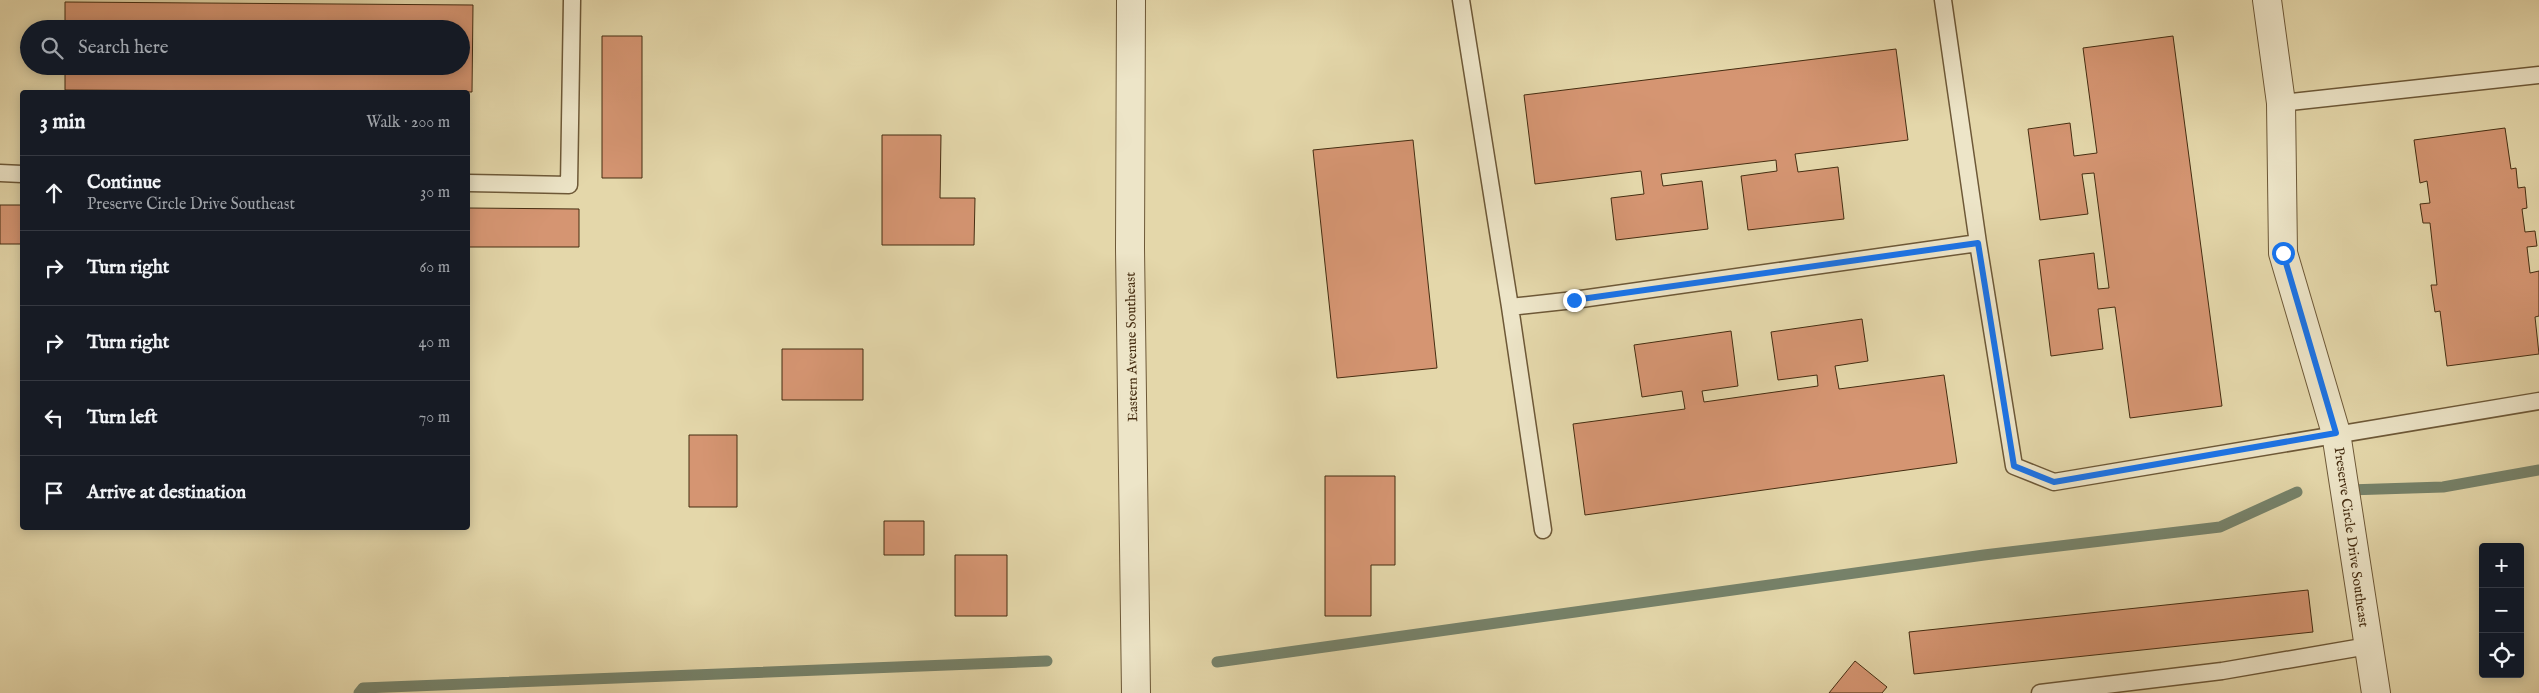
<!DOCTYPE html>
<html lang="en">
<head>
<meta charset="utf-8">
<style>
	body { margin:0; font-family:"IM FELL English",serif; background:#20242c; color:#f1f3f6 }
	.controls { position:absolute; right:15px; bottom:15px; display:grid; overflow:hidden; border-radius:5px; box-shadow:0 2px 12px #0003 }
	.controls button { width:45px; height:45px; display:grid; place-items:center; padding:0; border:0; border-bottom:1px solid #363941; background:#171b24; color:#f1f3f6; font:25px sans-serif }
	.stop { position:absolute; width:15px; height:15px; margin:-11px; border:4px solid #1a73e8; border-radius:50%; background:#fff }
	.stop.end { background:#1a73e8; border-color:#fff; box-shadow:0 1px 5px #0008 }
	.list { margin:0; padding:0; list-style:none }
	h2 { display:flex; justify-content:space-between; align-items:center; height:65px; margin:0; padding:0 20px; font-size:21px }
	h2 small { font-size:16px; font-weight:400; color:#9ea1a6 }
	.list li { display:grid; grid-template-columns:32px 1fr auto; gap:15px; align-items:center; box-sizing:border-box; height:75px; padding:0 20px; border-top:1px solid #363941 }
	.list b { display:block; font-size:19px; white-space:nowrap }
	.list p { margin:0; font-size:16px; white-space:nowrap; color:#9ea1a6 }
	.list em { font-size:16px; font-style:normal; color:#9ea1a6 }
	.icon { flex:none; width:28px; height:28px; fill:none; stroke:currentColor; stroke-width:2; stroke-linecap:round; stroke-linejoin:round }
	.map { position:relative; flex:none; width:2539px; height:693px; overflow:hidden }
	.search { position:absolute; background:#171b24; box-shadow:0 2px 12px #0003; left:20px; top:20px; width:450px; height:55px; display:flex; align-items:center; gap:12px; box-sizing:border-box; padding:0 18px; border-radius:28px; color:#9ea1a6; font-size:19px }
	.panel { position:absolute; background:#171b24; box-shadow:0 2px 12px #0003; left:20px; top:90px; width:450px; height:440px; border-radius:5px }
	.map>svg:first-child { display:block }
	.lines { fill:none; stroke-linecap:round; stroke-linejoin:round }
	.stream { stroke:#76826a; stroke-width:11 }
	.building { fill:#d59572; stroke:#452d11 }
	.service-casing { stroke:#6d5837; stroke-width:19 }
	.minor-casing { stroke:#6d5837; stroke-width:30 }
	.tertiary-casing { stroke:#6d5837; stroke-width:30 }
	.service { stroke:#ede5c8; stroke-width:16 }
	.minor { stroke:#ede5c8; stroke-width:28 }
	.tertiary { stroke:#ede5c8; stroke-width:28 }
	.route { stroke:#1a73e8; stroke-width:6 }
	.labels { text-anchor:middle; stroke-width:5; stroke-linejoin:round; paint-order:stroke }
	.street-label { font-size:14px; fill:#452d11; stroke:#ede5c8 }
</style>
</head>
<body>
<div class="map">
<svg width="2539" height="693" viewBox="0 0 2539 693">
	<rect width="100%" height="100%" fill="#e4d7aa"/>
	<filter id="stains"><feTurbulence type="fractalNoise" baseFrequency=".004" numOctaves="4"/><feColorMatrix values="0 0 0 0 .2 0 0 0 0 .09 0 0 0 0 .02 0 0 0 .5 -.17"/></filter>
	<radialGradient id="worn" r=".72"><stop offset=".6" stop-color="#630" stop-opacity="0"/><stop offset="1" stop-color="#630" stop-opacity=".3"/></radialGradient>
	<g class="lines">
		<path class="stream" d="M2348 490 2443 487 2539 470
			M1217 662 1984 555 2220 527 2297 492
			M359 693 363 688 1047 661"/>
	</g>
	<path class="building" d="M65 2 473 5 472 92 65 90V66H461V29H65Z
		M602 36H642V178H602Z
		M2173 36 2222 406 2130 418 2115 307 2098 309 2103 349 2051 356 2039 260 2094 253 2098 289 2109 288 2094 173 2082 174 2088 214 2040 220 2028 129 2070 123 2074 156 2097 153 2083 48Z
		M1896 49 1908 140 1795 154 1798 172 1838 167 1844 219 1748 230 1741 176 1777 171 1776 160 1661 174 1663 186 1702 181 1708 229 1616 240 1611 198 1644 194 1641 171 1535 184 1524 95Z
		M2505 128 2511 169 2516 168 2518 188 2525 187 2527 208 2522 209 2525 232 2535 231 2537 246 2527 247 2530 273 2539 271V316L2535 317 2539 354 2447 366 2440 311 2435 312 2431 285H2437L2430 223H2423L2420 204 2430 203 2427 181 2420 183 2414 140Z
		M882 135H941L940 198H975L974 245H882Z
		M1413 140 1437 368 1337 378 1313 150Z
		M0 205H22V244H0Z
		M468 208 579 209V247H468Z
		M1862 319 1868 361 1835 366 1839 389 1944 375 1957 463 1585 515 1573 424 1685 409 1682 391 1642 397 1634 345 1731 331 1738 386 1702 391 1704 402 1818 386 1817 375 1778 380 1771 332Z
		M782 349H863V400H782Z
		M689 435H737V507H689Z
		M1325 476H1395V565H1371V616H1325Z
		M884 521H924V555H884Z
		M955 555H1007V616H955Z
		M2308 590 2313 632 1914 674 1909 632Z
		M1855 661 1887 687 1882 693H1829Z"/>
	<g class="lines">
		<g class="service-casing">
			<path id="service" d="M1461 0 1510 307 1574 300 1978 243
				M1943 0 1978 243 2014 466 2054 482 2539 401
				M2281 103 2539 75
				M0 173 22 174
				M468 183 569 185 572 0
				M1510 307 1543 530
				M2040 693 2222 671 2368 646"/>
		</g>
		<g class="minor-casing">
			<path id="minor" d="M2267 0 2281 103 2283 253 2336 433 2376 693"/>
		</g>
		<g class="tertiary-casing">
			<path id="tertiary" d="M1131 0 1130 248 1136 693"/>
		</g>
		<use href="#service" class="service"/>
		<use href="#minor" class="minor"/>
		<use href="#tertiary" class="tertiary"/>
	</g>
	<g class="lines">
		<path class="route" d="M1574 300 1978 243 2014 466 2054 482 2336 433 2283 253"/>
	</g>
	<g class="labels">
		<g class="street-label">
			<text transform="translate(1131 347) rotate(-91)" y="5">Eastern Avenue Southeast</text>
			<text transform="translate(2352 537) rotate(82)" y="5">Preserve Circle Drive Southeast</text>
		</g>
	</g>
	<rect width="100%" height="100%" filter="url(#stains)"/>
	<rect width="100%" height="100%" fill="url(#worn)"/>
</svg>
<div class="controls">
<button>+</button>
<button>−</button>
<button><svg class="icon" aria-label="locate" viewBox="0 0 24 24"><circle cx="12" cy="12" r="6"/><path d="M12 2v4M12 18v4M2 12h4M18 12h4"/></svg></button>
</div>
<div class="stop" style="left:2283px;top:253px"></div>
<div class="stop end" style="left:1574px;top:300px"></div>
<div class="search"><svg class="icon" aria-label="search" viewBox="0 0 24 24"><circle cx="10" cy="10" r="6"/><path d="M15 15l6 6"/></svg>Search here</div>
<section class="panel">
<h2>3 min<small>Walk · 200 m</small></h2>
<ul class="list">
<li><svg class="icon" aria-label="ahead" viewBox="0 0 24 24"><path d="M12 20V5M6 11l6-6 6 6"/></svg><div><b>Continue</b><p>Preserve Circle Drive Southeast</p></div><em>30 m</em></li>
<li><svg class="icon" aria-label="right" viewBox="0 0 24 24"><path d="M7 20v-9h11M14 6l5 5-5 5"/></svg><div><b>Turn right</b></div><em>60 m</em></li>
<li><svg class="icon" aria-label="right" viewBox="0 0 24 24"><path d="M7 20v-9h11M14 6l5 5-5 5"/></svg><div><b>Turn right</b></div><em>40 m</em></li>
<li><svg class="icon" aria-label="left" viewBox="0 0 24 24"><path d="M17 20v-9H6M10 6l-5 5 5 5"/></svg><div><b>Turn left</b></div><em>70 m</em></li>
<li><svg class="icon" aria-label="arrive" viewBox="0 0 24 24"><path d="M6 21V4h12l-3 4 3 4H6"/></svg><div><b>Arrive at destination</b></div></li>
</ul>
</section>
</div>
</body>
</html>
